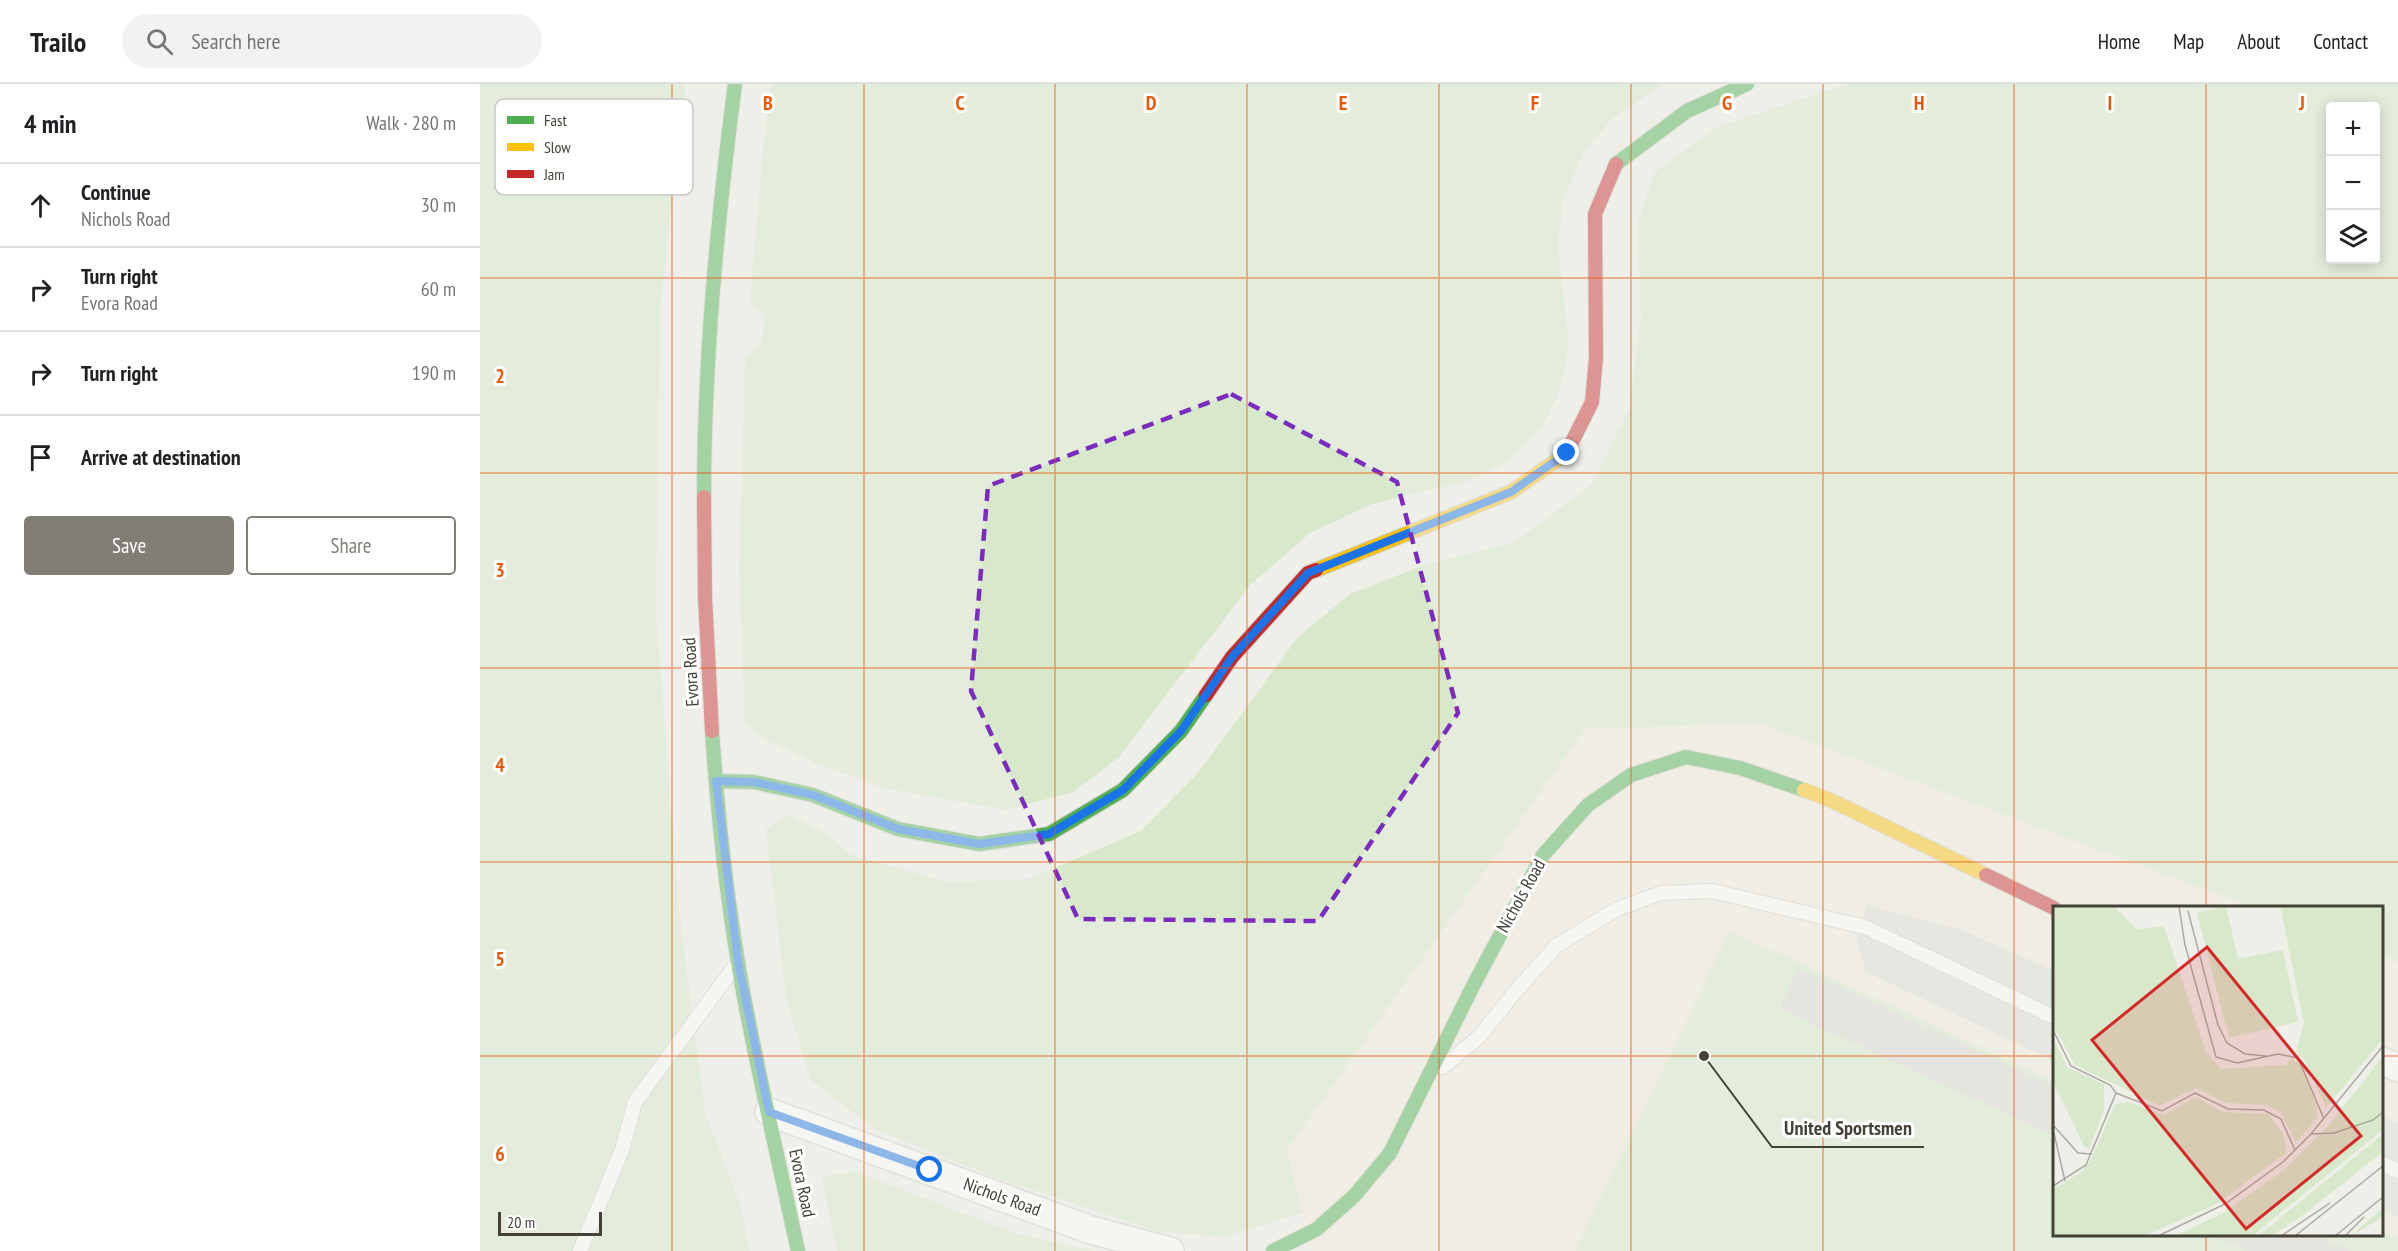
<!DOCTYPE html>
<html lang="en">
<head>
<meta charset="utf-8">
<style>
	body { margin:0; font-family:"PT Sans Narrow",sans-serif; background:#f2f2f2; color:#202124 }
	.controls { position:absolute; right:18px; top:18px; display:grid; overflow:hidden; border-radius:6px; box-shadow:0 3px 15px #0003 }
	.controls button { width:54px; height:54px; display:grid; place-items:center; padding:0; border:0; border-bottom:2px solid #e0e0e0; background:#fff; color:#202124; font:30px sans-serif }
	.scale { position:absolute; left:18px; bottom:15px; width:104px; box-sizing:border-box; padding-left:6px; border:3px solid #444136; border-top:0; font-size:16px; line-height:21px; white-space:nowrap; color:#444136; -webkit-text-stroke:4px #fff; paint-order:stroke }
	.stop { position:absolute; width:18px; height:18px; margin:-14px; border:4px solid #1a73e8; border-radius:50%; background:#fff }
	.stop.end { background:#1a73e8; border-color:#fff; box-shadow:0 2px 6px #0008 }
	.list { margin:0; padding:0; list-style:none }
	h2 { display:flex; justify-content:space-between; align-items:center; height:78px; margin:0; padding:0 24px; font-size:26px }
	h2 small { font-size:20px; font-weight:400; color:#757577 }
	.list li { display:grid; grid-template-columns:39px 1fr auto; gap:18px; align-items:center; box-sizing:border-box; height:84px; padding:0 24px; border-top:2px solid #e0e0e0 }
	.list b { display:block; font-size:22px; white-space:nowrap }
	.list p { margin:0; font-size:20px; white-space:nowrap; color:#757577 }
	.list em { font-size:20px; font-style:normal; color:#757577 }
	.actions { display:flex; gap:12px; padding:18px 24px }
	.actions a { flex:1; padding:14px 0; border:2px solid #807e75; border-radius:6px; text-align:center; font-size:21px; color:#807e75 }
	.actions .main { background:#807e75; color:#fff }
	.icon { flex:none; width:33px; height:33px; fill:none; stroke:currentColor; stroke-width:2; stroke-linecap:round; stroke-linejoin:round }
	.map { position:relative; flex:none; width:1918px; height:1167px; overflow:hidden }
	header { display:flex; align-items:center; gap:36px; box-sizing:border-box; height:84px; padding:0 30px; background:#fff; border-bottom:2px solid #e0e0e0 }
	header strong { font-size:28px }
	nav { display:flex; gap:33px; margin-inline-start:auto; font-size:21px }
	.search { width:420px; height:54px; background:#f2f2f2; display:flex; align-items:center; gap:15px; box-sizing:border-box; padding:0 21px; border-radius:33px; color:#757577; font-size:22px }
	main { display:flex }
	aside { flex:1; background:#fff }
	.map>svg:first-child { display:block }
	.commercial { fill:#f1ecdd }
	.green { fill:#d8e9cb; fill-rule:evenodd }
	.parking { fill:#deded9 }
	.building { fill:#d9d8d2; stroke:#d7d6d0; stroke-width:1.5 }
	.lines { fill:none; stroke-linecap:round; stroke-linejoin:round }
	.lane-casing { stroke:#cdccc7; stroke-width:16 }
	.street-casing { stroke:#cdccc7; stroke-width:30 }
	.fast-casing { stroke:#ceccc1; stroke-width:16 }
	.slow-casing { stroke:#ceccc1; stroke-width:16 }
	.jam-casing { stroke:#ceccc1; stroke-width:16 }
	.lane { stroke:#fdfdfc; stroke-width:14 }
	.street { stroke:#fdfdfc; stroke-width:27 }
	.fast { stroke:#4caf50; stroke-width:14 }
	.slow { stroke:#ffc107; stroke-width:14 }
	.jam { stroke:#c62828; stroke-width:14 }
	.route { stroke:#1a73e8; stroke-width:8 }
	.marked { fill:none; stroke:#7b2cbf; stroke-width:4.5; stroke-dasharray:12 8; stroke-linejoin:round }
	.grid { fill:none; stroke:#e8590c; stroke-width:1.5; stroke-opacity:0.55 }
	.labels { text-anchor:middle; stroke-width:6; stroke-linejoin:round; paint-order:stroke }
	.street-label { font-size:18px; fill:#444136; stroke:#fff }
	.inset-road { fill:none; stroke:#aba9a2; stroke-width:1.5 }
	.view { fill:#d62828; fill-opacity:0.15; stroke:#d62828; stroke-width:3 }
	.inset-edge { fill:none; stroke:#444136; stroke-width:3 }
	.key { fill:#fff; stroke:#c7c6c3; stroke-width:1.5 }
	.key-label { font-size:16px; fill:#444136 }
	.grid-label { font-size:20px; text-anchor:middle; font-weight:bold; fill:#e8590c; stroke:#fff; stroke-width:6; stroke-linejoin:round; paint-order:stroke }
	.leader { fill:none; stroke:#444136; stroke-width:2 }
	.callout-dot { fill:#444136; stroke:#fff; stroke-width:2 }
	.callout-label { font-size:20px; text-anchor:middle; font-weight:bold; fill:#444136; stroke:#fff; stroke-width:6; stroke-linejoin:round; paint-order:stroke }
</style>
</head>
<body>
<header>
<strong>Trailo</strong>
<div class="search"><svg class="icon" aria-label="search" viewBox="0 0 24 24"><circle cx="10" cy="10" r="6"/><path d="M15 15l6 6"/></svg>Search here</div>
<nav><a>Home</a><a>Map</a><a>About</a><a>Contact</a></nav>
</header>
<main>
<aside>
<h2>4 min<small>Walk · 280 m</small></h2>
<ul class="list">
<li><svg class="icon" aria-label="ahead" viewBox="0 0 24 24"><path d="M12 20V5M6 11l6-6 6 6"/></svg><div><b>Continue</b><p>Nichols Road</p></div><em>30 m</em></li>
<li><svg class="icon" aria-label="right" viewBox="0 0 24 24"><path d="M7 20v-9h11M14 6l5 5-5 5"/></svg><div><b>Turn right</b><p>Evora Road</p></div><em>60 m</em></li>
<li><svg class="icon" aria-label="right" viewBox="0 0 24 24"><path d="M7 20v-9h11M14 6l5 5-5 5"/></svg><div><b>Turn right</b></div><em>190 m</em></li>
<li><svg class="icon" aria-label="arrive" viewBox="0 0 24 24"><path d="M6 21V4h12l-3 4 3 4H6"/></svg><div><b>Arrive at destination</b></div></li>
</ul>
<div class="actions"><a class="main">Save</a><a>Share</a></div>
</aside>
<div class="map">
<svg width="1918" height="1167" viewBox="0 0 1918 1167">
	<rect width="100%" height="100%" fill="#efefea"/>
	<path class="commercial" d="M1279 639 1773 823 1574 824V1150H1902V872L1918 878V1167H831L807 1066 1104 645Z"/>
	<path class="green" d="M0 0H206L180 223 176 530 199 826 225 1028 260 1120 270 1167H0Z
		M291 0H1182L1132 35 1103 70 1083 117 1078 161 1089 263 1079 309 1061 345 1024 380 988 397 892 420 830 449 770 501 639 673 593 708 526 726 404 704 337 680 281 653 265 638 259 487 265 274C284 263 283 252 284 232L270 216 283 66Z
		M1367 0H1918V878L1902 872V824L1773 823 1279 639 1105 645 807 1066 822 1129 744 1153 680 1148 522 1096 394 1045 330 995 306 914 286 745 310 731 344 748 371 771 467 798 549 795 661 747 718 689 818 553 870 510 947 480 1035 458 1111 401 1150 324 1161 231 1157 142 1175 88 1237 43ZM1896 22V176H1850V22Z
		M1250 847 1574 997V1150H1902V1147L1918 1155V1167H1095Z
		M376 1088 537 1150 615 1167H357L342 1095 351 1091Z"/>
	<path class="parking" d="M1387 821 1482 846 1574 887V977L1386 888 1376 856Z
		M1902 1032 1918 1039V1133L1902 1126Z"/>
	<path class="building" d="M1319 885 1574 1003V1051L1301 924Z
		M1733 1150H1833L1869 1167H1769Z"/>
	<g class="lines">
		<g class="lane-casing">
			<path id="lane" d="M963 983 1000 952 1030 914 1076 862 1137 825 1181 809 1232 807 1385 843 1574 933
				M1902 1080 1918 1087
				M100 1167 142 1066 155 1018 255 882"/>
		</g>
		<g class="street-casing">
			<path id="street" d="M1902 977 1918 984
				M289 1028 611 1146 690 1167"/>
		</g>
		<g class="fast-casing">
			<path id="fast" d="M1136 80 1207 27 1267 0
				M224 413C224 274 237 137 255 0
				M232 647C238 736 248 826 264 913 280 998 300 1083 318 1167
				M236 697 274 698 333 711 418 745 499 760 569 750 643 706 701 647 726 611
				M793 1167 837 1145 875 1111 910 1069 995 898 1063 771 1108 721 1151 691 1206 673 1260 684 1324 706"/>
		</g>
		<g class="slow-casing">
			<path id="slow" d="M836 486 1031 408 1087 369 1089 364
				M1324 706 1348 715 1506 791"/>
		</g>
		<g class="jam-casing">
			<path id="jam" d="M1089 364 1112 318 1116 274 1115 130 1136 80
				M224 413 225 513 232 647
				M726 611 752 573 828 489 836 486
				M1506 791 1574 824"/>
		</g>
		<use href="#lane" class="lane"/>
		<use href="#street" class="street"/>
		<use href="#fast" class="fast"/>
		<use href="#slow" class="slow"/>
		<use href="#jam" class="jam"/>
	</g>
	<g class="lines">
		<path class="route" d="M450 1086 289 1028 258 878 236 697 274 698 333 711 418 745 499 760 569 750 643 706 701 647 752 573 828 489 1031 408 1087 369"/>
	</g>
	<path d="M0 0H1918V1167H0ZM751 310 917 398 978 629 838 837 598 835 491 607 508 402Z" fill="#efefea" fill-opacity=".55" fill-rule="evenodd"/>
	<path class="marked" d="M751 310 917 398 978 629 838 837 598 835 491 607 508 402Z"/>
	<path class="grid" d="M192 0V1167M384 0V1167M575 0V1167M767 0V1167M959 0V1167M1151 0V1167M1343 0V1167M1534 0V1167M1726 0V824M0 194H1918M0 389H1918M0 584H1918M0 778H1918M0 972H1574M1902 972H1918M1726 1150V1167"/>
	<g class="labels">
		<g class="street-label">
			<text transform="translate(211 588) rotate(-93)" y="6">Evora Road</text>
			<text transform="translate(1041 812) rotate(-61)" y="6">Nichols Road</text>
			<text transform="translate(322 1099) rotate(78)" y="6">Evora Road</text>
			<text transform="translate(522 1113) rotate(20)" y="6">Nichols Road</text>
		</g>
	</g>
	<g transform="translate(1573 822)">
		<rect width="330" height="330" fill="#efefea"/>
		<path d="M0 0H61L83 23 111 20 153 146 168 163 233 159 238 152 247 158 264 201V211L258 220 243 236 227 206 213 199 173 197 143 182 107 200 22 159 0 119ZM173 0 185 53 230 44 245 116 176 132 144 7ZM227 0H330V133L273 202 252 155 243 146 251 117ZM0 132 15 162 51 178V205L36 243 31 240 0 176ZM330 150V224L199 330H122L170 307 231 264 276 219ZM142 191 170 206 215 208 230 227 234 246 164 298 91 330H0V283L27 267 37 256 62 198 75 196 111 209ZM330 228V246L246 312 218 330H205ZM330 302V311L298 330 303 325Z" fill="#d8e9cb"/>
		<path class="inset-road" d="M126 0 132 39 163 151 184 157 225 148 245 152 271 213M135 5 165 119 174 137 192 148 213 150M0 124 18 160 57 179 63 187 33 259 0 280M63 187 109 205 142 187 175 203 211 204 228 213 242 244M0 219 25 247 39 248M0 223 12 275M258 228 281 227 320 214 330 206M105 330 172 298 230 256 258 228 330 140M228 330 277 297M242 330 330 260M282 330 330 291M292 330 311 311"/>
		<path class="view" d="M154 41 308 230 193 323 39 134Z"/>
		<rect width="330" height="330" class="inset-edge"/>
	</g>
	<rect x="15" y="15" width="198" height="96" rx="9" class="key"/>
	<rect x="27" y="32" width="27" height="8" fill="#4caf50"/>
	<rect x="27" y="59" width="27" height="8" fill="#ffc107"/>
	<rect x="27" y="86" width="27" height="8" fill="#c62828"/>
	<g class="key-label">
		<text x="64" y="42">Fast</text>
		<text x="64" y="69">Slow</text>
		<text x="64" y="96">Jam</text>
	</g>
	<g class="grid-label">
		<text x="288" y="26">B</text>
		<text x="480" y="26">C</text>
		<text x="671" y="26">D</text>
		<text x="863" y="26">E</text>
		<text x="1055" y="26">F</text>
		<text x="1247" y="26">G</text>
		<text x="1439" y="26">H</text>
		<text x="1630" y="26">I</text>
		<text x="1822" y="26">J</text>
		<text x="20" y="299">2</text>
		<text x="20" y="493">3</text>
		<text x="20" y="688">4</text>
		<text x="20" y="882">5</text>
		<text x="20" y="1077">6</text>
	</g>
	<path class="leader" d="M1224 972L1292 1063H1444"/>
	<circle class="callout-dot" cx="1224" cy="972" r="6"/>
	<g class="callout-label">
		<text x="1368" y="1051">United Sportsmen</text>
	</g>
</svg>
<div class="controls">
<button>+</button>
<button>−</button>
<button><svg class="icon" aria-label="layers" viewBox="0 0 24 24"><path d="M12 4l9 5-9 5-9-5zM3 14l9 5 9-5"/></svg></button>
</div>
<div class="scale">20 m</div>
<div class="stop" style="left:450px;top:1086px"></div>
<div class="stop end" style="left:1087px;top:369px"></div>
</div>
</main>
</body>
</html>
